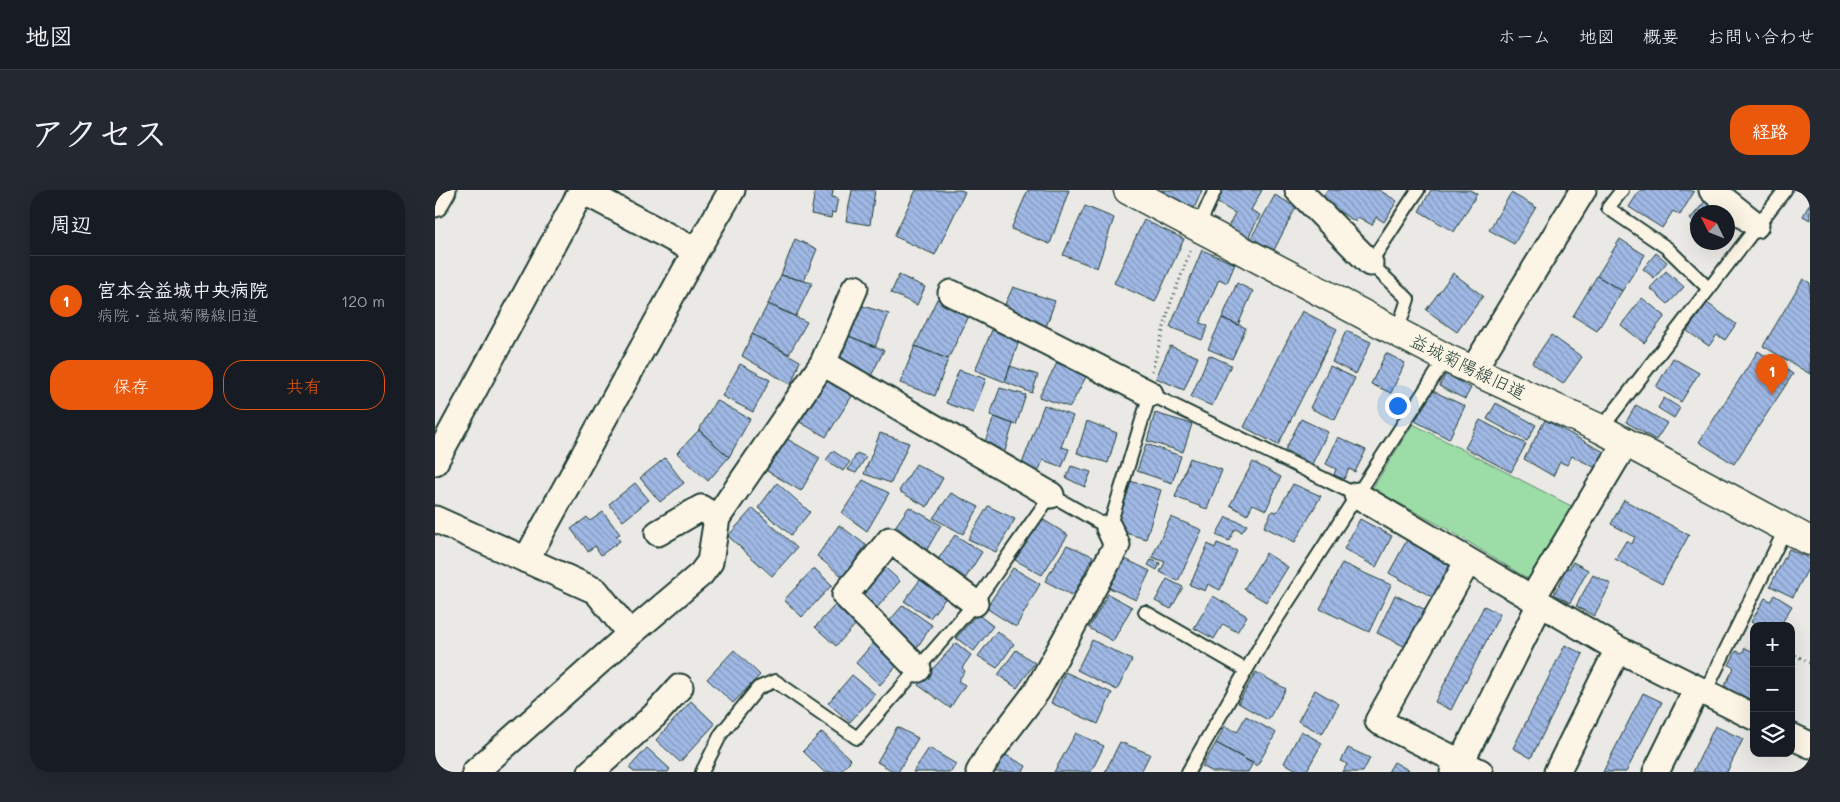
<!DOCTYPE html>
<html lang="ja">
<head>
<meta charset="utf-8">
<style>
	body { margin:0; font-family:Mali,"Klee One",sans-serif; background:#242831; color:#f1f3f6 }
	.controls { position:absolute; right:15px; bottom:15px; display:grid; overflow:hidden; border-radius:10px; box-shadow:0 5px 20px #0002 }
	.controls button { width:45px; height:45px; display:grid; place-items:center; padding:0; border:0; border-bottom:1px solid #363941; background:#171b24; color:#f1f3f6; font:25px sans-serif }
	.compass { position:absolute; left:1255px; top:15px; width:45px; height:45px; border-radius:50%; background:#171b24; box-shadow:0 5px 20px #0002; rotate:313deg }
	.you { position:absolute; left:962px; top:215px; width:18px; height:18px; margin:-12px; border:4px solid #fff; border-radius:50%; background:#1a73e8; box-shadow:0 0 0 8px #1a73e833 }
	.badge { display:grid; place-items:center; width:32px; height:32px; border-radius:50%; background:#ea580c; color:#fff; font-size:16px; font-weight:700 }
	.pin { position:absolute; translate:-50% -41px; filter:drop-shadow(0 1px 2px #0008) }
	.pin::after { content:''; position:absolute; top:26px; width:18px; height:15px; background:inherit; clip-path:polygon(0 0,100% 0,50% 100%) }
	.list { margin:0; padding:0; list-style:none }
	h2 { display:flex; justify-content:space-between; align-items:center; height:65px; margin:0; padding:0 20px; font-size:21px }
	h2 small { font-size:16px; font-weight:400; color:#9ea1a6 }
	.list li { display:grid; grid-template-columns:32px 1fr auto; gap:15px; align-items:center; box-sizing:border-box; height:90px; padding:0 20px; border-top:1px solid #363941 }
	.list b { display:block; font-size:19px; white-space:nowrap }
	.list p { margin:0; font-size:16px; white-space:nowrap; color:#9ea1a6 }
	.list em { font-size:16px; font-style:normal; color:#9ea1a6 }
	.actions { display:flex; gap:10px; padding:15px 20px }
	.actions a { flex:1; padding:11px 0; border:1px solid #ea580c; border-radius:20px; text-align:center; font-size:18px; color:#ea580c }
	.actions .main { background:#ea580c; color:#fff }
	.icon { flex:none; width:28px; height:28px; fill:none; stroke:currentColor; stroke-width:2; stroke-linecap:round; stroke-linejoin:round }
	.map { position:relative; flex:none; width:1375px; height:582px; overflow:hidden; border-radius:20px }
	header { display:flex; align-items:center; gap:30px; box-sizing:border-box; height:70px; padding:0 25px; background:#171b24; border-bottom:1px solid #363941 }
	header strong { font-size:24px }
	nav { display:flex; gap:28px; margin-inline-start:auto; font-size:18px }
	.intro { display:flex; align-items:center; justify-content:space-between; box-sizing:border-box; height:120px; padding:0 30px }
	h1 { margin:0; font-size:35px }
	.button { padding:12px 22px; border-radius:20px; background:#ea580c; color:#fff; font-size:18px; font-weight:700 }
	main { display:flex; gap:30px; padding:0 30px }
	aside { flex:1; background:#171b24; border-radius:20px; box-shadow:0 5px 20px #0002 }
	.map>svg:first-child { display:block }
	.park { fill:#9cdca6; stroke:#5e8c6d }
	.building { fill:url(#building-back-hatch); stroke:#1f3d34 }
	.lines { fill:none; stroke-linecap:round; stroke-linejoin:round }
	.lane-casing { stroke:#1f3d34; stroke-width:16 }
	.street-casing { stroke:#1f3d34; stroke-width:29 }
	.secondary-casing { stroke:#1f3d34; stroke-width:31 }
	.path { stroke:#1f3d34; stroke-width:3; stroke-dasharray:1 4; stroke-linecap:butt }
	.lane { stroke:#fcf5e5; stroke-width:12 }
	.street { stroke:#fcf5e5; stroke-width:25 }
	.secondary { stroke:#fcf5e5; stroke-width:28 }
	.labels { text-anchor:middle; stroke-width:4; stroke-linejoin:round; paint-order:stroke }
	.street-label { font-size:18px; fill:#1f3d34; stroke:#fcf5e5 }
</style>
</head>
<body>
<header>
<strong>地図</strong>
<nav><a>ホーム</a><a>地図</a><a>概要</a><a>お問い合わせ</a></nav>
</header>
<div class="intro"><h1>アクセス</h1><a class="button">経路</a></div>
<main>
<aside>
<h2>周辺<small></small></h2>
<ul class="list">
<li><span class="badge">1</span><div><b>宮本会益城中央病院</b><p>病院 · 益城菊陽線旧道</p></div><em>120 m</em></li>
</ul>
<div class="actions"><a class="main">保存</a><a>共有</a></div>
</aside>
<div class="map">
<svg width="1375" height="582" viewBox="0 0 1375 582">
	<defs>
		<pattern id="building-back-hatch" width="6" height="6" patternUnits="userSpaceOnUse" patternTransform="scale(1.25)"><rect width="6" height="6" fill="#a0b8e5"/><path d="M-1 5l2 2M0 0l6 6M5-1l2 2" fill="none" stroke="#8297ba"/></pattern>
	</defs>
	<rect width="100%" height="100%" fill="#eae9e5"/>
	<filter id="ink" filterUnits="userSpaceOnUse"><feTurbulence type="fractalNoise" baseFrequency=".02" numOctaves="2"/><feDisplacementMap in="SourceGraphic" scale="10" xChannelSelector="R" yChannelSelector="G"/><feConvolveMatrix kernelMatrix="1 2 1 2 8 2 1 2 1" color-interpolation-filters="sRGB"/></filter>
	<g filter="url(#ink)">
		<path class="park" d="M978 234 1142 319 1095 390 1014 340 937 299Z"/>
		<path class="building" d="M380 0H398L397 7 403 8 400 23 397 22 396 28 376 24Z
			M417 0H440L435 35 411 31Z
			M481 0H526L530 2 500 65 459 46Z
			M593 0H634L615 54 576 39Z
			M726 0H767L758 21 725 3Z
			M785 0H827L816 20 825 25 812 50 792 39 800 23 779 11Z
			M892 0H944L962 11 949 32 941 27 937 35 923 27 921 32 886 10Z
			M996 0H1035L1042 4 1019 42 984 21Z
			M1205 0H1255L1259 2 1245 25 1238 21 1227 38 1194 17Z
			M1076 3 1101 17 1079 54 1054 40Z
			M840 5 861 17 839 60 816 48Z
			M1272 9 1287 22H1262V44L1255 37 1259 33 1255 29Z
			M1375 13V30L1368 26Z
			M650 16 679 28 662 78 628 65Z
			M709 30 749 49 720 112 679 93Z
			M360 49 382 59 369 91 346 85Z
			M1185 49 1210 65 1187 101 1162 86Z
			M767 60 800 74 792 93 784 89 765 133 773 136 767 150 735 137Z
			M1221 63 1232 72 1219 88 1208 79Z
			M1231 81 1249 97 1233 114 1215 98Z
			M1018 83 1048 106 1022 142 991 120Z
			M346 85 377 93 361 126 333 114Z
			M464 85 490 97 482 115 456 103Z
			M1162 86 1187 101 1162 141 1138 126Z
			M1368 89 1375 93V184L1328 156Z
			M802 93 818 101 803 135 787 128Z
			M578 97 620 111 609 143 565 125Z
			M1207 108 1230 126 1209 153 1186 135Z
			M502 109 535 124 513 169 480 156Z
			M1272 113 1301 134 1290 150 1282 145 1274 156 1252 141Z
			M333 114 372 132 354 164 317 144Z
			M428 116 454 124 440 157 414 146Z
			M867 121 902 139 843 255 809 237Z
			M787 128 811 138 797 169 773 159Z
			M557 140 584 151 570 192 540 180Z
			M911 141 936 152 921 184 897 172Z
			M317 144 365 171 356 195 307 166Z
			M1116 145 1147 167 1128 194 1097 173Z
			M414 146 449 160 435 188 401 174Z
			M480 156 513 169 500 206 465 193Z
			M735 156 763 167 749 200 721 188Z
			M1323 161 1358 184 1299 274 1264 252Z
			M951 163 970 173 956 203 936 194Z
			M774 165 796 175 777 216 756 207Z
			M1238 168 1264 183 1246 212 1221 197Z
			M622 173 653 183 635 217 604 207Z
			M305 174 335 190 318 222 287 206Z
			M575 176 603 185 597 203 570 192Z
			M895 176 920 188 900 230 875 218Z
			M524 180 551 189 538 223 511 213Z
			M1011 184 1036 198 1030 209 1004 196Z
			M392 186 419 203 391 247 361 230Z
			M565 198 591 205 581 235 555 225Z
			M998 201 1030 216 1014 249 980 231Z
			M1229 208 1245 218 1239 228 1223 218Z
			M281 210 315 229 294 267 264 240Z
			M1061 213 1101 235 1092 251 1052 229Z
			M609 215 638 226 626 257 634 259 627 277 608 270 602 285 585 279Z
			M1201 215 1232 233 1221 250 1191 232Z
			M720 223 757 234 748 262 712 251Z
			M559 227 578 234 569 264 548 257Z
			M866 229 893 242 877 274 850 260Z
			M1045 230 1091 254 1076 282 1030 258Z
			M1110 230 1169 262 1161 278 1137 266 1132 275 1125 272 1118 286 1089 269Z
			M652 231 682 243 673 273 642 263Z
			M264 240 294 267 273 291 242 263Z
			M445 243 474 253 456 293 429 284Z
			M347 246 385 268 366 301 327 278Z
			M903 247 931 260 920 282 914 279 909 289 899 285 901 279 891 274Z
			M711 254 746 266 737 293 702 281Z
			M398 261 415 272 408 281 391 270Z
			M422 263 431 267 421 283 413 280Z
			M230 268 249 293 225 312 205 288Z
			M755 268 787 280 772 319 740 307Z
			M818 272 846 287 831 320 818 314 812 325 795 315Z
			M481 274 508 288 492 317 464 301Z
			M636 276 656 282 650 297 631 288Z
			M428 290 454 303 432 341 407 323Z
			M695 291 726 300 711 349 680 340Z
			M200 293 214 310 188 331 174 314Z
			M342 293 375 322 356 345 323 318Z
			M858 294 886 306 860 352 829 337 837 321 842 322Z
			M516 303 544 317 528 344 498 328Z
			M1189 310 1254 345 1227 394 1180 369 1191 351 1197 354 1200 347 1176 334Z
			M553 316 580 329 561 362 533 349Z
			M474 317 506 335 490 363 455 344Z
			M318 318 362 358 337 386 293 346Z
			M168 322 185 344 181 346 185 351 166 365 160 356 153 361 136 339 152 327 155 331Z
			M736 327 767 340 743 391 725 382 730 372 717 367Z
			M791 327 812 335 807 342 800 339 794 351 781 345Z
			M607 329 633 345 607 385 580 370Z
			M925 329 957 346 941 377 909 359Z
			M404 335 431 355 408 387 382 366Z
			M520 345 547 362 528 392 499 375Z
			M973 348 1019 373 999 408 954 383Z
			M782 353 802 361 785 400 773 394 770 401 755 395 773 354 780 358Z
			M632 355 658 366 638 406 610 391Z
			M1354 359 1375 369V375L1358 407 1335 396Z
			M831 363 853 377 831 412 809 399Z
			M682 365 715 381 701 410 668 395Z
			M716 370 725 373 722 380 713 375Z
			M1138 372 1153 380 1135 413 1119 404 1128 388 1123 385 1128 376 1134 379Z
			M445 373 465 391 441 419 419 403Z
			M907 373 956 395 934 442 885 419Z
			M379 378 397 395 367 427 349 410Z
			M578 378 605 394 581 437 551 418Z
			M1158 385 1176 394 1159 426 1141 416Z
			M488 386 513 405 495 428 469 411Z
			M732 389 748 397 736 419 720 411Z
			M673 404 697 417 678 451 654 438Z
			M960 405 993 421 975 459 942 443Z
			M1339 405 1357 416 1345 436H1322L1316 432 1330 408 1336 411Z
			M778 406 812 426 802 442 788 434 779 449 759 438Z
			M401 414 422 433 401 456 380 437Z
			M468 415 497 435 479 462 450 436Z
			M1049 416 1065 424 1016 520 1000 512Z
			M542 424 558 436 539 461 521 448Z
			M562 441 579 454 562 478 543 466Z
			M657 450 697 470 682 500 642 480Z
			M439 452 463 474 445 495 421 473Z
			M521 453 536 465 527 478 530 481 523 491 530 495 515 518 483 495Z
			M1130 455 1148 464 1096 568 1078 558Z
			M1310 458 1319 462V512L1289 497 1299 478 1294 475 1301 461 1307 463Z
			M299 460 325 485 298 513 272 489Z
			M581 460 600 473 582 498 563 485Z
			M630 482 677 503 663 534 616 513Z
			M821 482 851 499 833 530 803 513Z
			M417 485 440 504 415 532 393 513Z
			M880 500 904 514 887 544 863 531Z
			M1208 503 1227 512 1191 582H1168Z
			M256 511 280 534 245 572 221 550Z
			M811 526 841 543 822 576 781 553 790 536 802 542Z
			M1280 536 1308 549 1292 582H1258Z
			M462 537 483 548 463 582H460L442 572Z
			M866 541 887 553 871 582H866L849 573Z
			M387 542 416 570 405 582H389L368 561Z
			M641 543 669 556 656 582H619Z
			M685 552 715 564 706 582H670Z
			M781 553 818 573 813 582H778L767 576Z
			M212 558 235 579 233 582H199L194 578Z
			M494 558 521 574 516 582H478Z
			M913 558 935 568 928 582H908L912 574 906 571Z
			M567 563 591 576 588 582H556Z
			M959 572 977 582H953Z"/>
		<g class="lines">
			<g class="lane-casing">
				<path id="lane" d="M1187 0 1173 18 1232 58 1273 98
					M763 37 780 0
					M962 142 973 109 935 73 983 0
					M1166 239 1350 0
					M710 422 811 480
					M1270 502 1351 338
					M267 582 286 544 323 498 340 491 422 548 540 413 616 305 674 338 715 204 922 305
					M753 582 832 444 1011 168"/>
			</g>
			<g class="street-casing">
				<path id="street" d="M146 0 261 61
					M863 0 935 73
					M1277 0 1321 35
					M0 14 8 0
					M516 103 715 204
					M388 173 616 305
					M1038 180 1148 0
					M0 272 147 0
					M922 305 1183 459 1319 527
					M0 329 161 401 195 444
					M223 343 266 318 282 328 388 173 420 98
					M91 370 261 61 297 0
					M1033 371 943 531 1045 582
					M1097 409 1191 252
					M483 479 410 405 455 350 540 413
					M1356 546 1375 555
					M40 582 195 444 266 384 275 372 282 328
					M156 582 219 526 245 497
					M544 582 555 563 602 501 682 355 674 338
					M1018 582 1026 572 1105 414
					M1122 582 1183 459
					M1221 582 1262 499"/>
			</g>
			<g class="secondary-casing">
				<path id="secondary" d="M693 0 1011 168 1166 239 1375 351"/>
			</g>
			<path class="path" d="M717 181 735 115 756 59
				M1356 463 1375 473"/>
			<use href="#lane" class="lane"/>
			<use href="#street" class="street"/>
			<use href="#secondary" class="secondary"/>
		</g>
	</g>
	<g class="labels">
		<g class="street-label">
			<text transform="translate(1033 177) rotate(26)" y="6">益城菊陽線旧道</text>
		</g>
	</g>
</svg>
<div class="controls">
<button>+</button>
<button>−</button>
<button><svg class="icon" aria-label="layers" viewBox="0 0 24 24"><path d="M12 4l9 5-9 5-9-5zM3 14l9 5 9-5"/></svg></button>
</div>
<svg class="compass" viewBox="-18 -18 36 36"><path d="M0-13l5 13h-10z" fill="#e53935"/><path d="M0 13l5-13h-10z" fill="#9ea1a6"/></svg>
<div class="you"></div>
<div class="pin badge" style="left:1337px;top:205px">1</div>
</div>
</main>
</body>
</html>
